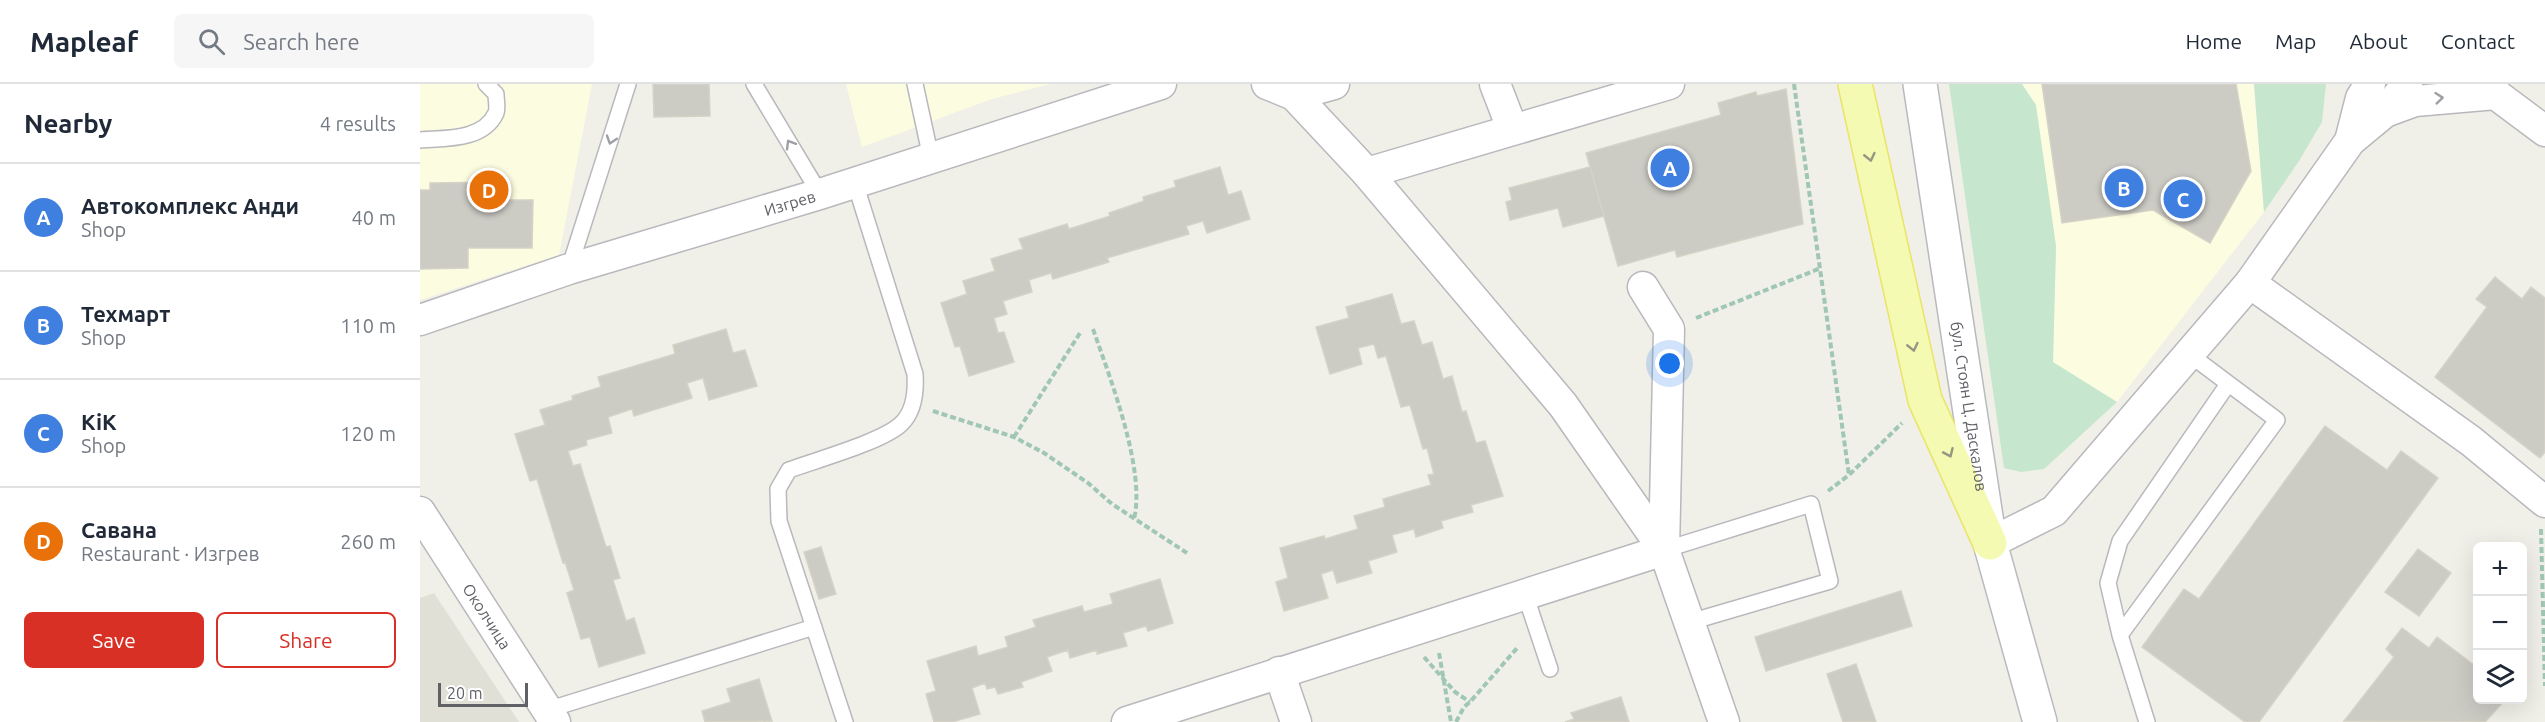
<!DOCTYPE html>
<html lang="en">
<head>
<meta charset="utf-8">
<style>
	body { margin:0; font-family:Ubuntu,sans-serif; background:#f6f6f7; color:#1f2937 }
	.controls { position:absolute; right:18px; bottom:18px; display:grid; overflow:hidden; border-radius:9px; box-shadow:0 6px 24px #0002 }
	.controls button { width:54px; height:54px; display:grid; place-items:center; padding:0; border:0; border-bottom:2px solid #e0e1e3; background:#fff; color:#1f2937; font:30px sans-serif }
	.scale { position:absolute; left:18px; bottom:15px; width:90px; box-sizing:border-box; padding-left:6px; border:3px solid #5f6167; border-top:0; font-size:16px; line-height:21px; white-space:nowrap; color:#5f6167; -webkit-text-stroke:4px #fff; paint-order:stroke }
	.you { position:absolute; left:1250px; top:280px; width:21px; height:21px; margin:-15px; border:4px solid #fff; border-radius:50%; background:#1a73e8; box-shadow:0 0 0 9px #1a73e833 }
	.badge { display:grid; place-items:center; width:39px; height:39px; border-radius:50%; background:#d93025; color:#fff; font-size:20px; font-weight:700 }
	.pin { position:absolute; translate:-50% -50%; border:3px solid #fff; box-shadow:0 2px 6px #0006 }
	.list { margin:0; padding:0; list-style:none }
	h2 { display:flex; justify-content:space-between; align-items:center; height:78px; margin:0; padding:0 24px; font-size:26px }
	h2 small { font-size:20px; font-weight:400; color:#747a83 }
	.list li { display:grid; grid-template-columns:39px 1fr auto; gap:18px; align-items:center; box-sizing:border-box; height:108px; padding:0 24px; border-top:2px solid #e0e1e3 }
	.list b { display:block; font-size:22px; white-space:nowrap }
	.list p { margin:0; font-size:20px; white-space:nowrap; color:#747a83 }
	.list em { font-size:20px; font-style:normal; color:#747a83 }
	.actions { display:flex; gap:12px; padding:18px 24px }
	.actions a { flex:1; padding:14px 0; border:2px solid #d93025; border-radius:9px; text-align:center; font-size:21px; color:#d93025 }
	.actions .main { background:#d93025; color:#fff }
	.icon { flex:none; width:33px; height:33px; fill:none; stroke:currentColor; stroke-width:2; stroke-linecap:round; stroke-linejoin:round }
	.map { position:relative; flex:none; width:2125px; height:638px; overflow:hidden }
	header { display:flex; align-items:center; gap:36px; box-sizing:border-box; height:84px; padding:0 30px; background:#fff; border-bottom:2px solid #e0e1e3 }
	header strong { font-size:28px }
	nav { display:flex; gap:33px; margin-inline-start:auto; font-size:21px }
	.search { width:420px; height:54px; background:#f6f6f7; display:flex; align-items:center; gap:15px; box-sizing:border-box; padding:0 21px; border-radius:9px; color:#747a83; font-size:22px }
	main { display:flex }
	aside { flex:1; background:#fff }
	.map>svg:first-child { display:block }
	.commercial { fill:#fcfce1 }
	.education { fill:#e0e0d6 }
	.green { fill:#c6e6ce }
	.building { fill:#cccbc4; stroke:#d5d3c6; stroke-width:1.5 }
	.lines { fill:none; stroke-linecap:round; stroke-linejoin:round }
	.lane-casing { stroke:#b8b8bd; stroke-width:18 }
	.street-casing { stroke:#b8b8bd; stroke-width:33 }
	.secondary-casing { stroke:#b9bac0; stroke-width:36 }
	.primary-casing { stroke:#eae467; stroke-width:36 }
	.path { stroke:#a0c6b4; stroke-width:4; stroke-dasharray:6 3; stroke-linecap:butt }
	.lane { stroke:#fff; stroke-width:15 }
	.street { stroke:#fff; stroke-width:30 }
	.secondary { stroke:#fff; stroke-width:33 }
	.primary { stroke:#f5fab2; stroke-width:33 }
	.oneway { stroke:#9fa0a4 }
	.oneway2 { stroke:#949781 }
	.labels { text-anchor:middle; stroke-width:5; stroke-linejoin:round; paint-order:stroke }
	.street-label { font-size:16px; fill:#5f6167; stroke:#fff }
</style>
</head>
<body>
<header>
<strong>Mapleaf</strong>
<div class="search"><svg class="icon" aria-label="search" viewBox="0 0 24 24"><circle cx="10" cy="10" r="6"/><path d="M15 15l6 6"/></svg>Search here</div>
<nav><a>Home</a><a>Map</a><a>About</a><a>Contact</a></nav>
</header>
<main>
<aside>
<h2>Nearby<small>4 results</small></h2>
<ul class="list">
<li><span class="badge" style="background:#3f7fe0">A</span><div><b>Автокомплекс Анди</b><p>Shop</p></div><em>40 m</em></li>
<li><span class="badge" style="background:#3f7fe0">B</span><div><b>Техмарт</b><p>Shop</p></div><em>110 m</em></li>
<li><span class="badge" style="background:#3f7fe0">C</span><div><b>KiK</b><p>Shop</p></div><em>120 m</em></li>
<li><span class="badge" style="background:#e8710a">D</span><div><b>Савана</b><p>Restaurant · Изгрев</p></div><em>260 m</em></li>
</ul>
<div class="actions"><a class="main">Save</a><a>Share</a></div>
</aside>
<div class="map">
<svg width="2125" height="638" viewBox="0 0 2125 638">
	<rect width="100%" height="100%" fill="#f0f0e8"/>
	<path class="commercial" d="M0 0H172L139 171 0 216Z
		M426 0H630L572 15 442 63Z
		M1602 0H1834L1844 128 1697 318 1633 279 1636 162Z"/>
	<path class="education" d="M14 509 99 638H0V514Z"/>
	<path class="green" d="M1529 0H1602L1616 21 1636 162 1633 278 1697 318 1624 385 1601 388 1584 384Z
		M1834 0H1906L1902 38 1879 77 1844 128Z"/>
	<path class="building" d="M233 0H289L290 32 234 33Z
		M1622 0H1816L1831 87 1790 159 1733 126 1642 139Z
		M1366 5 1383 140 1257 173 1255 166 1198 182 1166 69 1301 31 1298 19 1336 8 1337 12Z
		M800 83 808 111 821 107 830 135 787 149 783 137 766 142 769 150 687 174 689 178 633 195 631 189 609 196 612 208 583 217 587 230 574 234 578 249 584 248 594 278 549 292 540 262 535 263 521 219 547 210 543 197 575 187 571 175 603 165 599 155 647 140 649 145 690 132 689 129 724 117 723 113 756 103 754 97Z
		M1170 83 1184 132 1143 143 1138 124 1090 136 1086 118 1092 116 1089 104Z
		M86 98 87 116H113L112 164H48V184L0 185V106H10V99Z
		M2075 193 2102 215 2111 203 2125 214V368L2120 374 2015 293 2067 223 2056 215Z
		M972 210 981 240 994 237 1002 261 1012 258 1023 295 1032 292 1042 328 1046 327 1056 359 1065 357 1083 412 1051 421 1053 428 1021 437 1023 444 996 453 994 445 972 451 977 468 948 477 952 489 917 499 913 486 901 490 908 514 864 527 856 498 868 494 860 464 904 452 905 455 938 445 934 432 965 423 963 415 1011 401 1008 391 1014 390 1007 364 1003 365 990 321 981 323 966 272 958 274 954 260 938 264 942 280 910 290 896 243 929 234 926 223Z
		M306 245 313 269 325 266 337 302 289 316 283 294 267 299 272 314 214 332 212 325 188 333 192 349 166 356 167 361 148 367 153 382 160 380 186 463 190 462 200 494 193 496 206 537 214 534 225 569 179 583 170 553 161 555 147 509 154 506 145 478 143 479 117 395 110 397 95 350 125 341 120 326 153 316 152 312 181 303 178 293 255 270 253 261Z
		M1905 342 1967 386 1981 367 2018 394 1839 638H1825L1722 563 1764 505 1779 515Z
		M401 463 416 510 399 515 384 468Z
		M1998 465 2031 489 1999 532 1965 508Z
		M740 495 753 539 728 547 726 542 703 549 707 562 677 570V566L650 574 648 566 627 573 632 587 601 598 603 603 578 610 575 603 567 605 565 599 552 604 560 630 532 638H514L506 610 516 607 507 577 556 562 558 572 588 563 585 553 616 543 613 536 662 522 664 528 693 520 690 510Z
		M1481 507 1492 542 1346 587 1335 553Z
		M1982 544 2009 564 2017 553 2058 584V616H2085L2065 638 1924 637 1974 573 1966 565Z
		M1436 580 1456 638H1423L1407 590Z
		M339 595 352 637 285 638 282 627 311 618 307 605Z
		M1201 613 1209 638H1145L1154 635 1151 629Z"/>
	<g class="lines">
		<g class="lane-casing">
			<path id="lane" d="M334 0 400 110
				M495 0 511 74
				M0 56C25 54 63 57 76 29 78 24 76 16 76 10L66 0
				M149 185 208 0
				M1244 466 1391 420 1410 497 1270 538
				M1105 510 1130 585
				M1700 551 1857 336 1769 270
				M127 626 394 543
				M425 638 359 437 358 405 369 386C396 376 465 357 482 339 495 326 496 306 495 290L435 99
				M1727 638 1700 551 1688 499 1700 457 1808 300"/>
		</g>
		<g class="street-casing">
			<g id="street">
				<path d="M847 0 874 11 914 0"/>
				<path d="M1075 0 1092 44"/>
				<path d="M2062 0 2125 47"/>
				<path d="M874 11 947 89 1143 321 1244 466 1304 638"/>
				<path d="M1965 28 1995 17 2076 10"/>
				<path d="M1930 57 1941 14 1950 0"/>
				<path d="M947 89 1249 0"/>
				<path d="M1830 199 2051 357 2125 418"/>
				<path id="s1" d="M0 236 149 185 400 110 741 0"/>
				<path id="s2" d="M0 428 135 638"/>
				<path d="M1570 459 1634 427 1830 199 1930 57 1965 28 1987 0"/>
				<path d="M859 588 876 638"/>
				<path d="M707 638 1244 466 1249 245 1223 203"/>
			</g>
		</g>
		<g class="secondary-casing">
			<g id="secondary">
				<path id="s3" d="M1500 0 1570 459 1620 638"/>
			</g>
		</g>
		<g class="primary-casing">
			<path id="primary" d="M1435 0 1505 316 1570 459"/>
		</g>
		<path class="path" d="M1374 0 1429 391
			M1276 234 1401 184
			M673 245C690 294 726 386 714 435
			M513 327 594 353 624 369 668 399 692 420 767 469
			M594 353 660 249
			M1408 407 1429 391 1482 339
			M2121 445 2125 602
			M1019 569 1031 638
			M1004 573 1035 608 1050 618
			M1036 638 1044 623 1050 618 1098 563"/>
		<use href="#lane" class="lane"/>
		<use href="#street" class="street"/>
		<use href="#secondary" class="secondary"/>
		<use href="#primary" class="primary"/>
	</g>
	<defs><path id="oneway-chevron" d="M-2-3.5L2.5 0L-2 3.5" fill="none" stroke-width="1.6" stroke-linecap="round" stroke-linejoin="round" transform="scale(1.5)"/></defs>
	<g class="oneway">
		<use href="#oneway-chevron" transform="translate(2019 14) rotate(-6)"/>
		<use href="#oneway-chevron" transform="translate(191 56) rotate(108)"/>
		<use href="#oneway-chevron" transform="translate(370 60) rotate(-121)"/>
	</g>
	<g class="oneway2">
		<use href="#oneway-chevron" transform="translate(1450 73) rotate(77)"/>
		<use href="#oneway-chevron" transform="translate(1493 263) rotate(77)"/>
		<use href="#oneway-chevron" transform="translate(1529 369) rotate(66)"/>
	</g>
	<g class="labels">
		<g class="street-label">
			<text dy="6" stroke="none"><textPath href="#s1" startOffset="388">Изгрев</textPath></text>
			<text dy="6" stroke="none"><textPath href="#s3" startOffset="326">бул. Стоян Ц. Даскалов</textPath></text>
			<text dy="6" stroke="none"><textPath href="#s2" startOffset="124">Околчица</textPath></text>
		</g>
	</g>
</svg>
<div class="controls">
<button>+</button>
<button>−</button>
<button><svg class="icon" aria-label="layers" viewBox="0 0 24 24"><path d="M12 4l9 5-9 5-9-5zM3 14l9 5 9-5"/></svg></button>
</div>
<div class="scale">20 m</div>
<div class="you"></div>
<div class="pin badge" style="left:1250px;top:84px;background:#3f7fe0">A</div>
<div class="pin badge" style="left:1704px;top:104px;background:#3f7fe0">B</div>
<div class="pin badge" style="left:1763px;top:115px;background:#3f7fe0">C</div>
<div class="pin badge" style="left:69px;top:106px;background:#e8710a">D</div>
</div>
</main>
</body>
</html>
